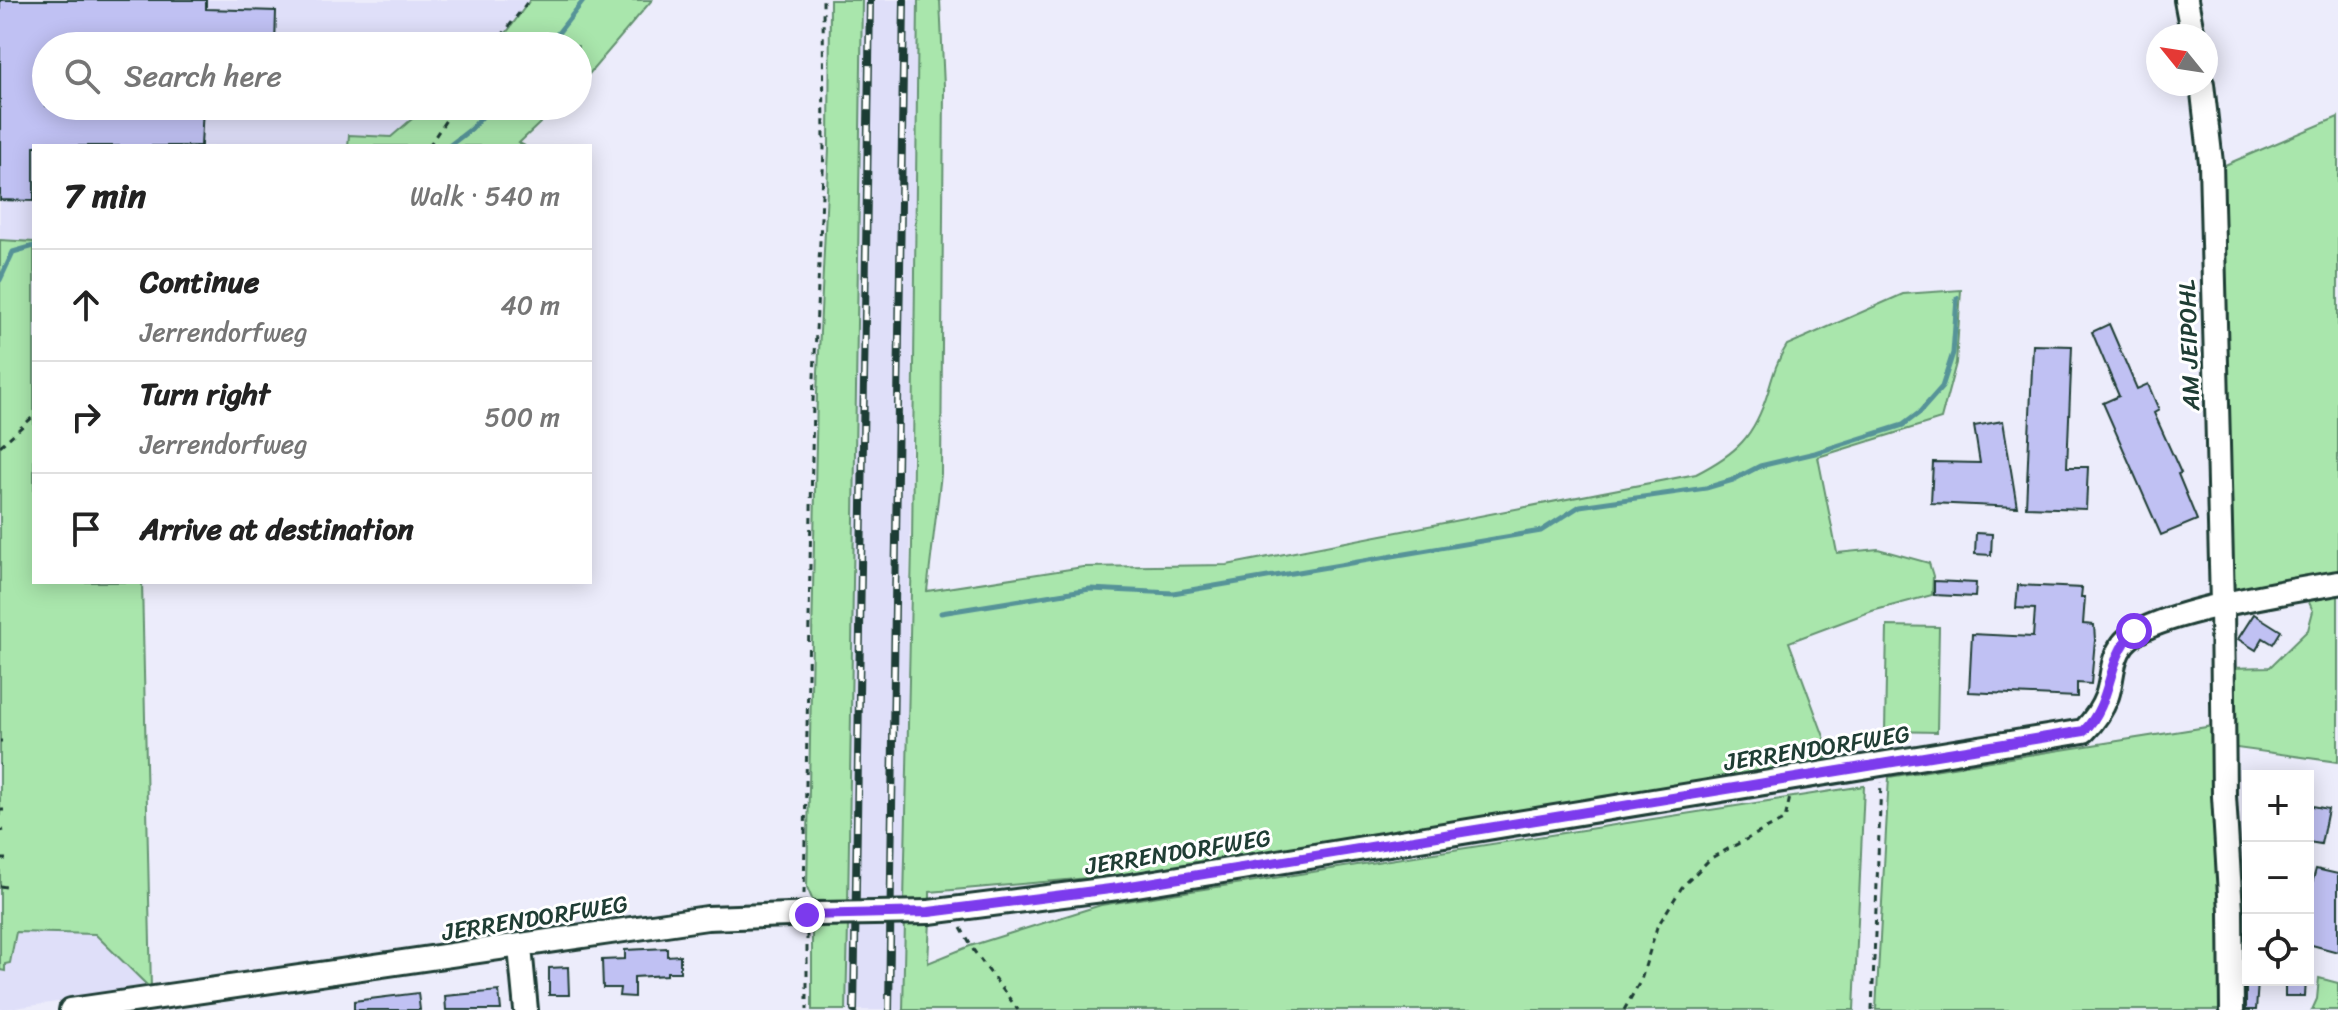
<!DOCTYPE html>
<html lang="en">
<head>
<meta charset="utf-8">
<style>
	body { margin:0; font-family:Sriracha,sans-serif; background:#f2f2f2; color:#222 }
	.controls { position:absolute; right:24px; bottom:24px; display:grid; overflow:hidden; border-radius:0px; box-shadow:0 4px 20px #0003 }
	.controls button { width:72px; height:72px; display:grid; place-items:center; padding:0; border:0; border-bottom:2px solid #e0e0e0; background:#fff; color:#222; font:40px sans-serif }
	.compass { position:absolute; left:2146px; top:24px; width:72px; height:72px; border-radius:50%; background:#fff; box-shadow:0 4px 20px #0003; rotate:300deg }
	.stop { position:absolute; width:24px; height:24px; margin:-18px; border:6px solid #7c3aed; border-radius:50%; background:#fff }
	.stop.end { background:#7c3aed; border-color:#fff; box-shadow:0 2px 8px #0008 }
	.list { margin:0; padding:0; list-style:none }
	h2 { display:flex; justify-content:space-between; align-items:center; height:104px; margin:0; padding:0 32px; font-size:34px }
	h2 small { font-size:26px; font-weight:400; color:#767676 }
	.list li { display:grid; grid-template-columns:52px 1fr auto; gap:24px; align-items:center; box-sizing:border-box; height:112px; padding:0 32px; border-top:2px solid #e0e0e0 }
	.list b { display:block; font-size:30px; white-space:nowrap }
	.list p { margin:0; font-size:26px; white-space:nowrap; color:#767676 }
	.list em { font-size:26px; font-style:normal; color:#767676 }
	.icon { flex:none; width:44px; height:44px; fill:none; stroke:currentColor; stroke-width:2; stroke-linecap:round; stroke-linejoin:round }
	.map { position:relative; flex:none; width:2338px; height:1010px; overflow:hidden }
	.search { position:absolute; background:#fff; box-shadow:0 4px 20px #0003; left:32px; top:32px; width:560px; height:88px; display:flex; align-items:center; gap:20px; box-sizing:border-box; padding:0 28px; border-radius:44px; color:#767676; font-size:30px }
	.panel { position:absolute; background:#fff; box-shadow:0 4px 20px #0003; left:32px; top:144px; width:560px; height:440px; border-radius:0px }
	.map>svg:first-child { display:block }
	.built { fill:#dfdff9 }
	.green { fill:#a9e6ac; stroke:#649270; stroke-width:2 }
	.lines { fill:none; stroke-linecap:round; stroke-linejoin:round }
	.stream { stroke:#579398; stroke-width:5 }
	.building { fill:#c0c1f3; stroke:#1f3d34; stroke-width:2 }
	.minor-casing { stroke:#1f3d34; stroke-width:28 }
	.path { stroke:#1f3d34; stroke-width:3; stroke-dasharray:6 6; stroke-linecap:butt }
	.minor { stroke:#fff; stroke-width:22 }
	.rail-casing { stroke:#1f3d34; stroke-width:8 }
	.rail { stroke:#fff; stroke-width:5; stroke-dasharray:15; stroke-linecap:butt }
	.minor-bridge-casing { stroke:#1f3d34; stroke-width:28; stroke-linecap:butt }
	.minor-bridge { stroke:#fff; stroke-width:22 }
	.route { stroke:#7c3aed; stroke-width:10 }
	.labels { text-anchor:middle; stroke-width:6; stroke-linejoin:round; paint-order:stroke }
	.street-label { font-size:24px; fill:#1f3d34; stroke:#fff }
</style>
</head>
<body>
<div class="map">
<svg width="2338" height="1010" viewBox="0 0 2338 1010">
	<rect width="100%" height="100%" fill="#ececfb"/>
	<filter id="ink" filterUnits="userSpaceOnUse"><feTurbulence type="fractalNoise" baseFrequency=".0125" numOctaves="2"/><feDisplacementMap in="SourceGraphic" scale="16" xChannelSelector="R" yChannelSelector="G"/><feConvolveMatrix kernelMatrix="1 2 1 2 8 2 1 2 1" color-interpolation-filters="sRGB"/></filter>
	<g filter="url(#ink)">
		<path class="built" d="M0 0H530L497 46H46V106H427L391 137 349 135 348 146H34V242L0 240Z
			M862 0H918L903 1010H846Z
			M15 932 96 934 151 989 0 1010V970L5 971V964L10 963Z"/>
		<path class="green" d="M530 0H652L578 87V46H497Z
			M830 0H862L848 906H815L807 887 817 393 829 149Z
			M918 0H940L944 87 941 474 927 591 1083 567 1227 565 1696 474C1737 453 1754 437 1768 392 1773 375 1777 360 1787 345L1903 294 1961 290 1956 363 1941 419 1818 457 1837 553 1878 549 1929 563 1933 576 1932 595 1872 611 1789 642 1830 753 1819 765 1821 768 1111 876 930 892V903H904L912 546Z
			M427 106H558L519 143 525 146H348L349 135 391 137Z
			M2338 117V575L2230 594 2218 168Z
			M0 240 34 242V582H142L151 989 95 934 16 932 10 963 5 964V971L0 970Z
			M2338 594V762L2229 747 2230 668 2270 667 2308 630 2313 611 2308 600Z
			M1887 626 1939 627 1937 732 1885 731Z
			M2213 726 2225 1010H1876L1889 777Z
			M1864 786 1854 1010H903L905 922 930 920 928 963 970 946 1101 905Z
			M848 925 846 1010H812V926Z
			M2319 978 2338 983V1010H2312L2317 999Z"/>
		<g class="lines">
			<path class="stream" d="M548 46 584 0
				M449 146 471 129 492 106
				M0 280 13 252 34 246
				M941 613 1090 589 1173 593 1541 531 1580 506 1706 488 1733 480 1760 466 1815 453 1903 425 1919 413 1942 387 1953 353 1957 298"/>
		</g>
		<path class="building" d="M0 0H206V9L276 11 275 46H46V106H203L201 146H34V201L0 200Z
			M2109 324 2137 389 2148 384 2159 410 2154 413 2181 473 2178 474 2197 520 2161 535 2103 403 2119 396 2092 332Z
			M2033 345 2072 346 2067 467H2088L2086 509 2026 507Z
			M2003 421 2017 507 1931 503 1933 462 1980 463 1974 426Z
			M1976 533 1992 534 1991 555 1975 554Z
			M1934 581 1976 583 1975 597 1934 595Z
			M2018 585 2082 588 2081 597H2085L2083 624 2094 625 2095 640 2091 684 2077 683V697L1969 692 1972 634 2033 637 2035 609 2016 608Z
			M2254 614 2281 631 2273 644 2263 638 2256 650 2238 639Z
			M2308 805 2328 809 2321 844 2308 842Z
			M2316 869 2338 874V952L2308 944V898Z
			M667 948V956L680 955V972H667V975L634 977V997L619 996 620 988H603L602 960 625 959V950Z
			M568 967 569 995H549V968Z
			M2285 980H2306L2305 996H2285Z
			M2246 981 2258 982 2256 1010H2246Z
			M499 991 501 1010H446L445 996Z
			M418 993 420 1010H354V1001Z"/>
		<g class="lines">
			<g class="minor-casing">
				<path id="minor" d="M2186 0 2193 36
					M2202 84 2211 163 2222 604 2224 796 2231 911 2232 1010
					M929 912 1118 888 2084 731C2093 722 2102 709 2107 696 2113 678 2111 659 2123 644 2145 613 2296 590 2338 583
					M520 947 526 1010
					M71 1010 707 918 819 914"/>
			</g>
			<path class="path" d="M494 46 529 0
				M429 146 455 106
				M0 446 34 416
				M0 741H2
				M0 765H1
				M0 810H4
				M0 831 4 830
				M0 859H7
				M0 886 6 887
				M804 894 813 401 824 149 823 0
				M961 928 974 951 1018 1010
				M807 934V1010
				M1624 1010 1641 980 1657 927 1682 887 1711 858 1785 819 1790 797
				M1872 1010 1881 782"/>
			<use href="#minor" class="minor"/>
			<g class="rail-casing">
				<path id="rail" d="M854 1010 870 0
					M889 1010 904 0"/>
			</g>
			<use href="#rail" class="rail"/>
			<g class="minor-bridge-casing">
				<path id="minor-bridge" d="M819 914 929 912"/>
			</g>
			<use href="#minor-bridge" class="minor-bridge"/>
		</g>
	</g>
	<g class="lines" filter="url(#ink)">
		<path class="route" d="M807 915 929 912 1118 888 2084 731C2114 701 2105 661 2134 631"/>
	</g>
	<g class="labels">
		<g class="street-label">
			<text transform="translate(2189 345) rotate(-92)" y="8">AM JEIPOHL</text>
			<text transform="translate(1817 748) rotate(-9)" y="8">JERRENDORFWEG</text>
			<text transform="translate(1178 852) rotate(-9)" y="8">JERRENDORFWEG</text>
			<text transform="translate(535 918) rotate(-9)" y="8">JERRENDORFWEG</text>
		</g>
	</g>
</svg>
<div class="controls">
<button>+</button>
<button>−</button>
<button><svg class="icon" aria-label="locate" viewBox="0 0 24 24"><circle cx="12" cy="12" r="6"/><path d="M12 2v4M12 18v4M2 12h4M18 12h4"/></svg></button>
</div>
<svg class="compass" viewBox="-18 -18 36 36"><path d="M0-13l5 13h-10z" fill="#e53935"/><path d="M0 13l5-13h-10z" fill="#767676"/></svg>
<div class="stop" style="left:2134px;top:631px"></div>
<div class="stop end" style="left:807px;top:915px"></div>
<div class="search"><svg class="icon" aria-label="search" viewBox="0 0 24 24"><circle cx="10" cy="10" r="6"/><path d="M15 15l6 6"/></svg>Search here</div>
<section class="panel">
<h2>7 min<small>Walk · 540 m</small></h2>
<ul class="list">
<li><svg class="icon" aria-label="ahead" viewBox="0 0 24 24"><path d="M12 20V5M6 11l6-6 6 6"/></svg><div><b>Continue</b><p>Jerrendorfweg</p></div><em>40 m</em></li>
<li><svg class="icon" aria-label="right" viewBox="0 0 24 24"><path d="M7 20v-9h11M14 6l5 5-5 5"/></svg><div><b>Turn right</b><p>Jerrendorfweg</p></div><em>500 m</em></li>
<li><svg class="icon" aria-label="arrive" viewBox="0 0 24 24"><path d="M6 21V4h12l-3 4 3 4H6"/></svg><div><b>Arrive at destination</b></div></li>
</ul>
</section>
</div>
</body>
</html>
